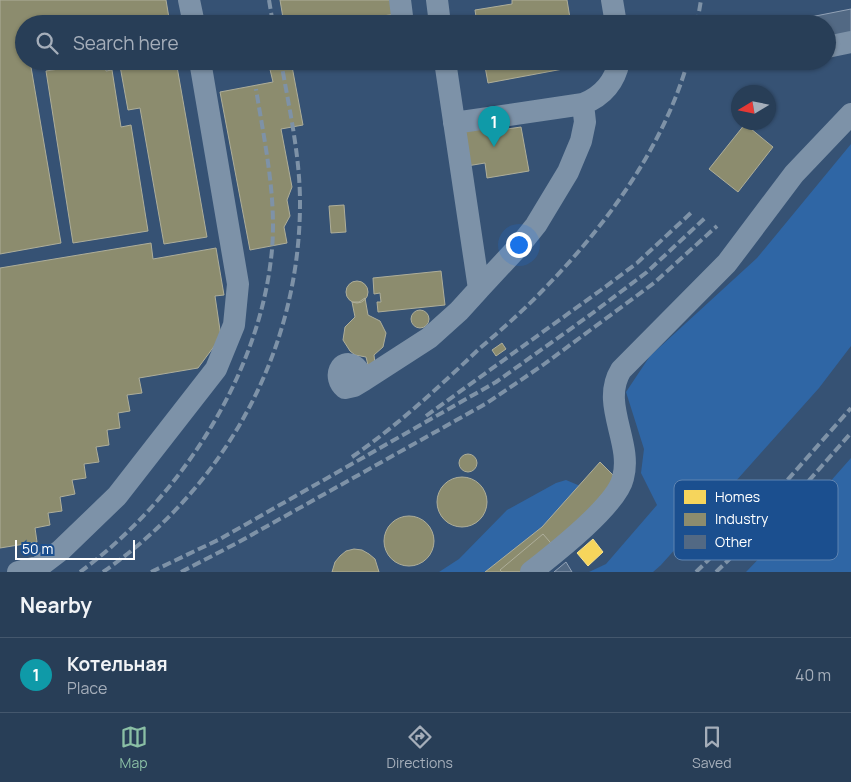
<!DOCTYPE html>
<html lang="en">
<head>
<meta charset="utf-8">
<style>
	body { margin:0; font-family:Manrope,sans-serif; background:#344961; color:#f1f3f6 }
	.compass { position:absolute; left:731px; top:85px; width:45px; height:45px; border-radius:50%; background:#283e57; box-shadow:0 1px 4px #0004; rotate:260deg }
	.scale { position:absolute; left:15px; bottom:12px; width:120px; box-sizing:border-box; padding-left:5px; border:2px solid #fff; border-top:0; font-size:14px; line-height:18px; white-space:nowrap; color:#fff; -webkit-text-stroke:4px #1b4f8f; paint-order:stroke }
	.you { position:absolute; left:518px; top:244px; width:18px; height:18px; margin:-12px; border:4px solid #fff; border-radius:50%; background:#1a73e8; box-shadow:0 0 0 8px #1a73e833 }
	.badge { display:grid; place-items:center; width:32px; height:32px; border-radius:50%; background:#8abfa5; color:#fff; font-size:16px; font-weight:700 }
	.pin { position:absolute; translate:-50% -41px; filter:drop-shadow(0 1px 2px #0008) }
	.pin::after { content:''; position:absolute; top:26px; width:18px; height:15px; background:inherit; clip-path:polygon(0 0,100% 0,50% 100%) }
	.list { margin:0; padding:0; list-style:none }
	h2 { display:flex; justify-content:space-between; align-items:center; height:65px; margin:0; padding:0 20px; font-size:21px }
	h2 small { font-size:16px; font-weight:400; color:#a5aeba }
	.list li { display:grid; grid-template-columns:32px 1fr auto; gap:15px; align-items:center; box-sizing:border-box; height:75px; padding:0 20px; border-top:1px solid #44576d }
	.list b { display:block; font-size:19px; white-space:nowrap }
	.list p { margin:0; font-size:16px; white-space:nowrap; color:#a5aeba }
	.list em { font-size:16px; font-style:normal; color:#a5aeba }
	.icon { flex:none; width:28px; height:28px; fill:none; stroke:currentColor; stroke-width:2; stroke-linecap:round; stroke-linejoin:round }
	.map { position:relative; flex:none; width:851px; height:572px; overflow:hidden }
	.search { position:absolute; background:#283e57; box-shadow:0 1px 4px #0004; left:15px; right:15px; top:15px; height:55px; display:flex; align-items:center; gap:12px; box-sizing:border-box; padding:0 18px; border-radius:28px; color:#a5aeba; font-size:19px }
	.sheet { height:140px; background:#283e57 }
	nav { display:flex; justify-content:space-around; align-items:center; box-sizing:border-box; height:70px; border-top:1px solid #44576d; background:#283e57; font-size:14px; color:#a5aeba }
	nav a { display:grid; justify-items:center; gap:2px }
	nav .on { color:#8abfa5 }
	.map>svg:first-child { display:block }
	.green { fill:#2f66a5 }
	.homes { fill:#f6d55c; stroke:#f9e28d }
	.industry { fill:#8c8c6e; stroke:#aeae9a }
	.building { fill:#526984; stroke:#92a2b6 }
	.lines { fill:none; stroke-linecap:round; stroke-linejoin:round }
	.minor { stroke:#7d92a8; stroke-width:22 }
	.rail { stroke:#7e92a7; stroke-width:4; stroke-dasharray:9 4; stroke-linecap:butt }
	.key { fill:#1b4f8f; stroke:#5f84b1; stroke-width:1 }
	.key-label { font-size:14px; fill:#fff }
</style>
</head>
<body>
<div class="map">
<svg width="851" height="572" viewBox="0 0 851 572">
	<rect width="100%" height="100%" fill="#365274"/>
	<path class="green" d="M851 144V346L819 388 661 565 653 572H589L606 564 657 505 641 473 644 449 626 392 650 356 757 258Z
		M851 458V572H746L799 517Z
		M566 480 585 488 511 572H439L459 559 507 510 556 483Z"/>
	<path class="homes" d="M593 539 603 552 588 566 577 553Z"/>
	<path class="industry" d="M0 0H166L170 24H24V61H63L31 67 61 243 0 254Z
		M280 0H391L394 14 341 24H284Z
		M512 0H567L571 24H477L475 10 512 4Z
		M111 61H176L207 237 164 244 140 108 128 110 120 66 112 67Z
		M268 61H291L303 125 281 129 292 187 287 200 290 216 284 227 287 243 250 250 220 92 273 82Z
		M484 61H578L579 66 488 83Z
		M104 62 106 71 112 70 121 127 131 125 148 231 73 243 46 71Z
		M506 122 507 129 521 127 529 171 487 178 485 163 467 166 461 130Z
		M745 124 773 147 738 192 709 169Z
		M344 205 346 232 331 233 329 206Z
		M151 243 153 259 216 248 224 295 215 296 221 337 198 368 139 378 142 393 127 395 130 411 118 413 120 428 107 430 109 445 96 447 99 462 84 464 86 478 72 480 75 494 60 497 62 511 48 513 50 525 35 528 37 542 0 548V268Z
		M441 271 445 305 378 312 377 302H381L380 293 374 294 373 278Z
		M346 292a11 11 0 1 1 22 0a11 11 0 1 1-22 0Z
		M365 298 368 315 380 321 386 333 383 347 374 355 375 364 368 365 366 357 355 355 350 351 343 340 345 327 355 317 352 302H359Z
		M411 319a9 9 0 1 1 18 0a9 9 0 1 1-18 0Z
		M502 343 506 349 496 356 492 350Z
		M459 463a9 9 0 1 1 18 0a9 9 0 1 1-18 0Z
		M600 462 616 478 556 549 525 572H485L542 527Z
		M437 502a25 25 0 1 1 50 0a25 25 0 1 1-50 0Z
		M384 541a25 25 0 1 1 50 0a25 25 0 1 1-50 0Z
		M543 534 556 549 529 572H502L500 570Z
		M354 549 362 550 369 554 375 559 379 572H332L335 562 340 556 346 551Z"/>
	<path class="building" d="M851 9V34L827 39V24H790V21Z
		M566 562 572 572H554Z"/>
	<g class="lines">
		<path class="minor" d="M189 0 194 24
			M400 0 403 24
			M437 0 440 24
			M612 0 616 24
			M827 47 851 42
			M454 123 583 104C603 96 615 82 619 61
			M479 289 520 245 536 225 568 172 581 141 585 122 583 104
			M364 380C361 375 359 369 354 366 341 358 332 377 345 388L354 386 364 380 429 338 459 311 479 289 445 61
			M18 572 40 566 61 550 117 496 216 369 234 325 238 284 200 61
			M531 572C554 554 617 505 623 478 633 442 600 404 621 370L727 263 794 174 851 114"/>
		<path class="rail" d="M269 0 273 24
			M697 24 701 0
			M426 416 601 290 637 263 693 211
			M352 457C398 425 439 387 479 349 501 330 523 311 543 290 606 226 663 148 688 61
			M80 572C177 501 257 380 271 259 278 203 265 145 256 89
			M103 572C224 488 300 352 300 203 300 155 289 108 281 61
			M151 572 220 539 496 382 590 315 647 272 705 218
			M181 572 237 543 487 403 543 365 654 283 717 226
			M696 572 768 502 851 408
			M716 572 798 493 851 433"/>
	</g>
	<rect x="674" y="480" width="164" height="80" rx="8" class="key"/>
	<rect x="684" y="490" width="22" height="14" fill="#f6d55c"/>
	<rect x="684" y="513" width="22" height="13" fill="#8c8c6e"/>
	<rect x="684" y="535" width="22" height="14" fill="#526984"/>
	<g class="key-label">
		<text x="715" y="502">Homes</text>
		<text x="715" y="524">Industry</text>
		<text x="715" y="547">Other</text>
	</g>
</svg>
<svg class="compass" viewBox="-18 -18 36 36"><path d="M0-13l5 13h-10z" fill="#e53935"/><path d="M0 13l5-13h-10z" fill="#a5aeba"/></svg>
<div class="scale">50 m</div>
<div class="you"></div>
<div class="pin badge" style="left:494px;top:147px;background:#0f9aa8">1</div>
<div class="search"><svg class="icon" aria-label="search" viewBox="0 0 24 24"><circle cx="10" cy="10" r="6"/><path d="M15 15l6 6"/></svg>Search here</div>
</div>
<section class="sheet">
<h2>Nearby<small></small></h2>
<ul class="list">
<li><span class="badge" style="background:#0f9aa8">1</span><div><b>Котельная</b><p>Place</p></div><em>40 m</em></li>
</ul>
</section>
<nav>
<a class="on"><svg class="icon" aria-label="map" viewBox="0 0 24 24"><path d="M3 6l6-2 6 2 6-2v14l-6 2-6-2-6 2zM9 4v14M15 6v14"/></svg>Map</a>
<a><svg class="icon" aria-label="directions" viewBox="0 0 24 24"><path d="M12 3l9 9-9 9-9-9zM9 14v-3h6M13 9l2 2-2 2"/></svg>Directions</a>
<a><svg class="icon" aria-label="saved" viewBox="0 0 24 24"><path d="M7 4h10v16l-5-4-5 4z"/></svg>Saved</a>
</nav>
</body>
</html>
